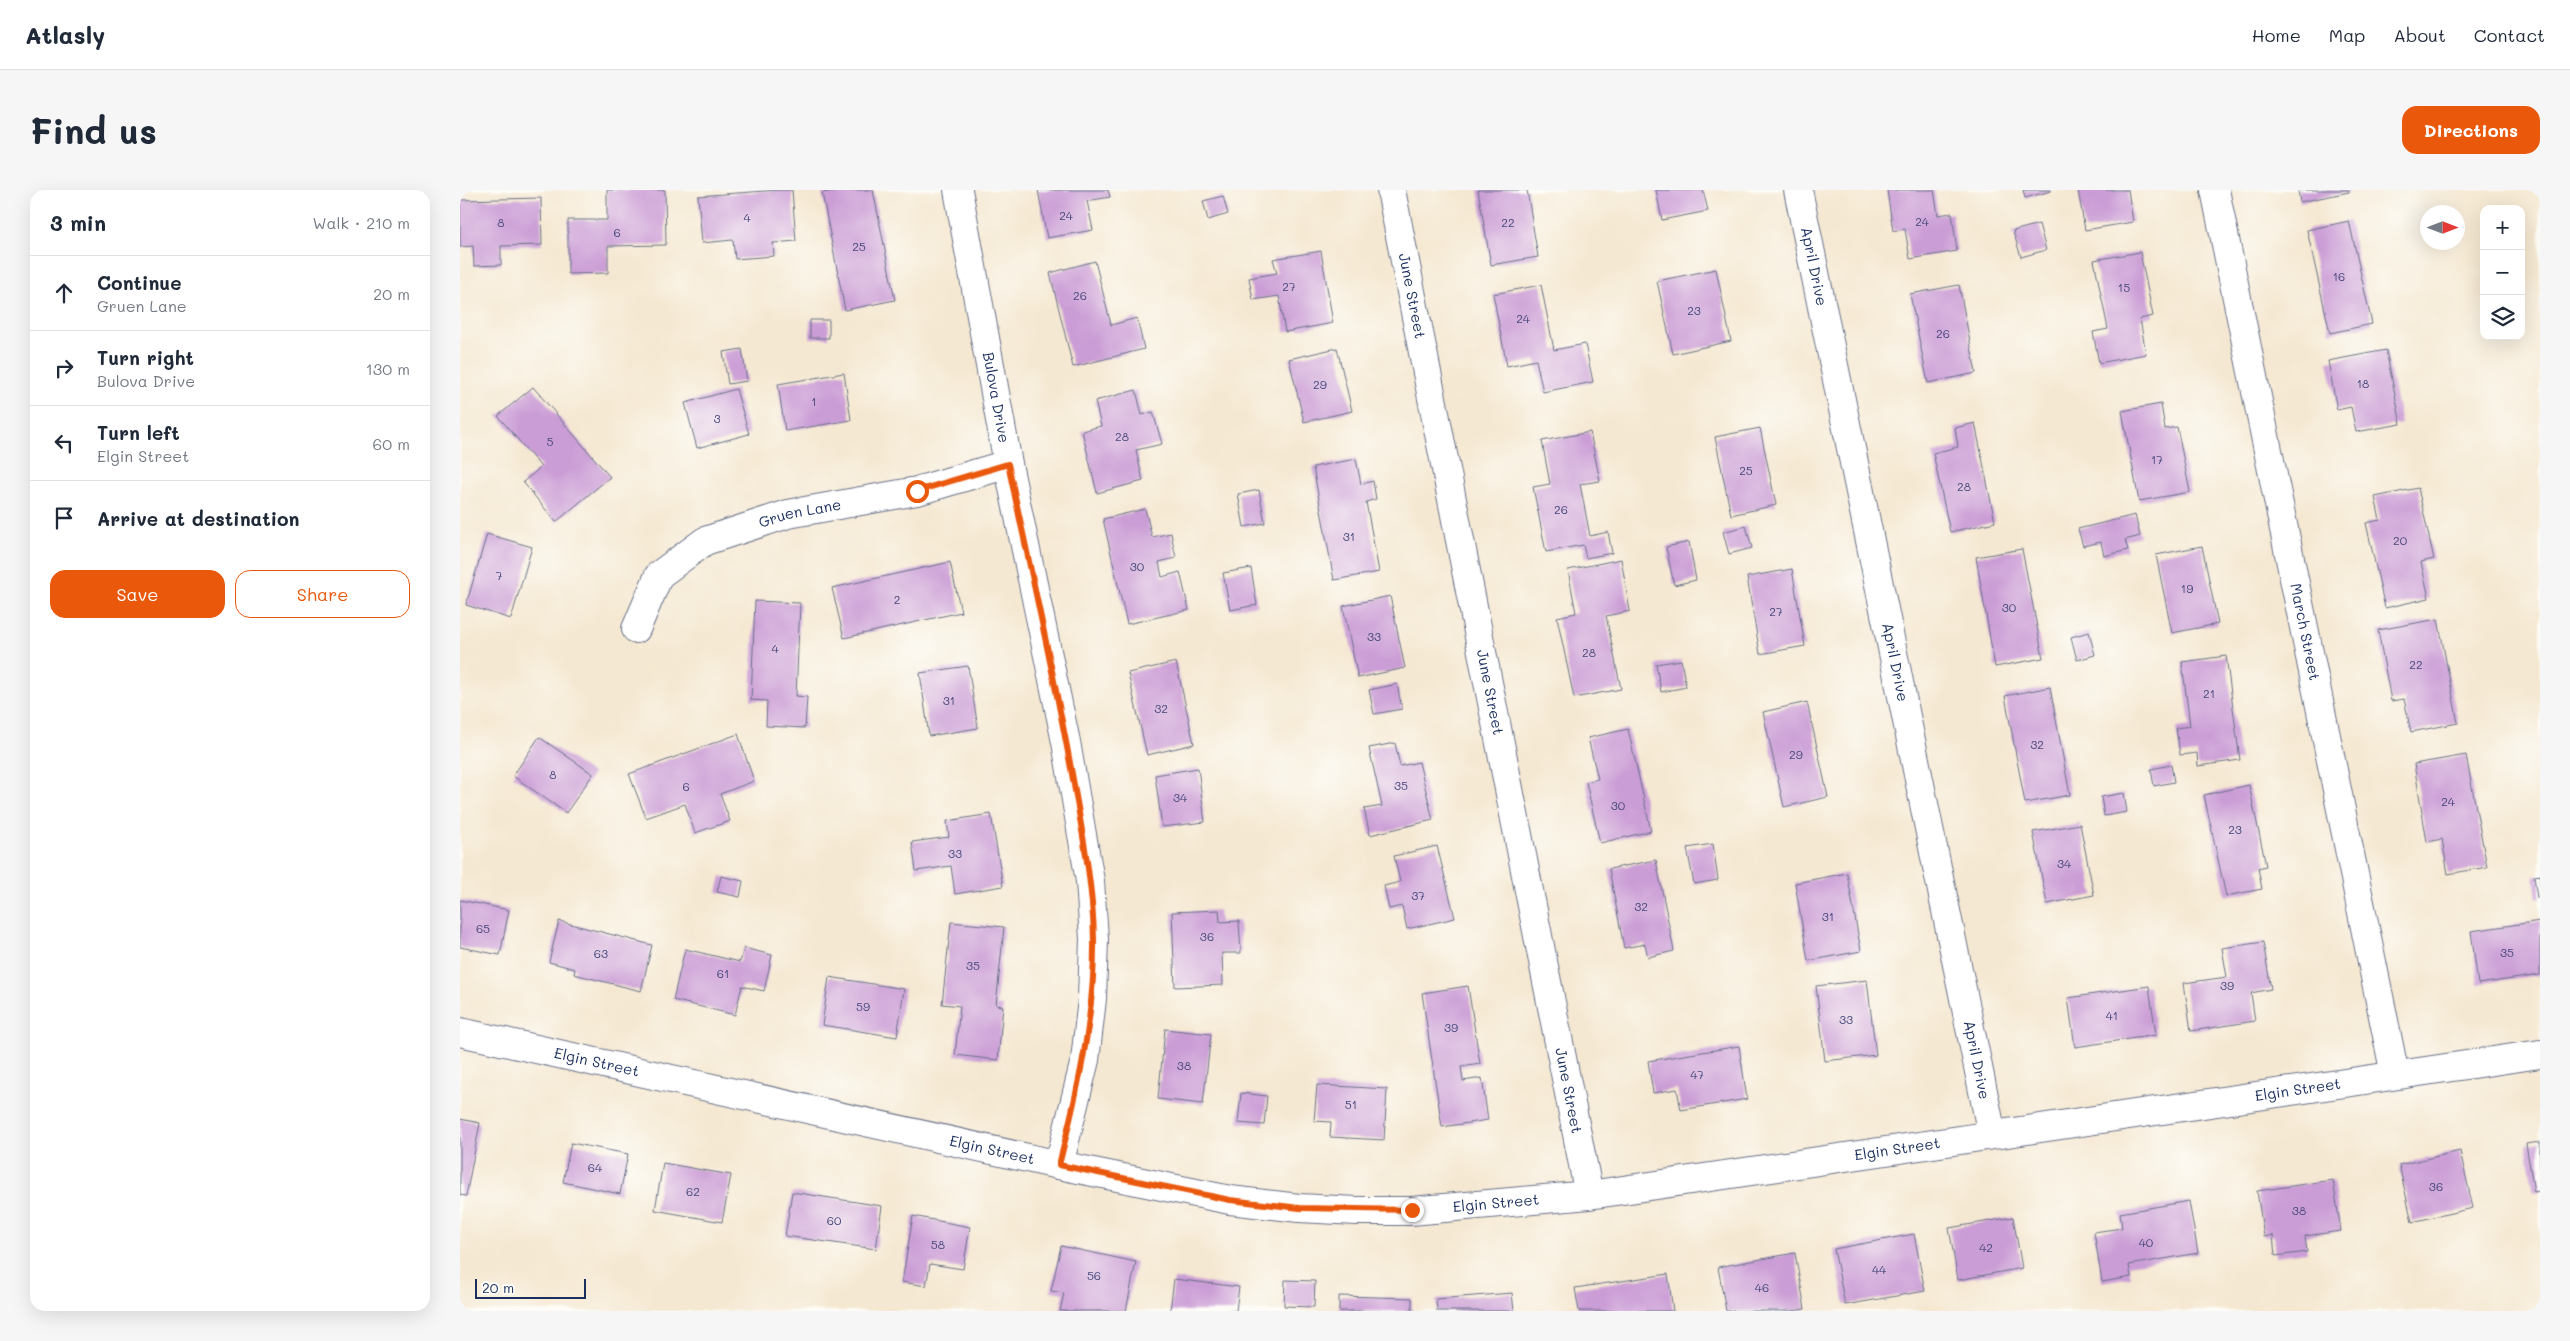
<!DOCTYPE html>
<html lang="en">
<head>
<meta charset="utf-8">
<style>
	body { margin:0; font-family:Mali,sans-serif; background:#f6f6f7; color:#1f2937 }
	.controls { position:absolute; right:15px; top:15px; display:grid; overflow:hidden; border-radius:10px; box-shadow:0 5px 20px #0002 }
	.controls button { width:45px; height:45px; display:grid; place-items:center; padding:0; border:0; border-bottom:1px solid #e0e1e3; background:#fff; color:#1f2937; font:25px sans-serif }
	.compass { position:absolute; left:1960px; top:15px; width:45px; height:45px; border-radius:50%; background:#fff; box-shadow:0 5px 20px #0002; rotate:90deg }
	.scale { position:absolute; left:15px; bottom:12px; width:111px; box-sizing:border-box; padding-left:5px; border:2px solid #1b2f5e; border-top:0; font-size:14px; line-height:18px; white-space:nowrap; color:#1b2f5e; -webkit-text-stroke:4px #fdfcf7; paint-order:stroke }
	.stop { position:absolute; width:15px; height:15px; margin:-11px; border:4px solid #ea580c; border-radius:50%; background:#fff }
	.stop.end { background:#ea580c; border-color:#fff; box-shadow:0 1px 5px #0008 }
	.list { margin:0; padding:0; list-style:none }
	h2 { display:flex; justify-content:space-between; align-items:center; height:65px; margin:0; padding:0 20px; font-size:21px }
	h2 small { font-size:16px; font-weight:400; color:#747a83 }
	.list li { display:grid; grid-template-columns:32px 1fr auto; gap:15px; align-items:center; box-sizing:border-box; height:75px; padding:0 20px; border-top:1px solid #e0e1e3 }
	.list b { display:block; font-size:19px; white-space:nowrap }
	.list p { margin:0; font-size:16px; white-space:nowrap; color:#747a83 }
	.list em { font-size:16px; font-style:normal; color:#747a83 }
	.actions { display:flex; gap:10px; padding:15px 20px }
	.actions a { flex:1; padding:11px 0; border:1px solid #ea580c; border-radius:15px; text-align:center; font-size:18px; color:#ea580c }
	.actions .main { background:#ea580c; color:#fff }
	.icon { flex:none; width:28px; height:28px; fill:none; stroke:currentColor; stroke-width:2; stroke-linecap:round; stroke-linejoin:round }
	.map { position:relative; flex:none; width:2080px; height:1121px; overflow:hidden; border-radius:15px }
	header { display:flex; align-items:center; gap:30px; box-sizing:border-box; height:70px; padding:0 25px; background:#fff; border-bottom:1px solid #e0e1e3 }
	header strong { font-size:24px }
	nav { display:flex; gap:28px; margin-inline-start:auto; font-size:18px }
	.intro { display:flex; align-items:center; justify-content:space-between; box-sizing:border-box; height:120px; padding:0 30px }
	h1 { margin:0; font-size:35px }
	.button { padding:12px 22px; border-radius:15px; background:#ea580c; color:#fff; font-size:18px; font-weight:700 }
	main { display:flex; gap:30px; padding:0 30px }
	aside { flex:1; background:#fff; border-radius:15px; box-shadow:0 5px 20px #0002 }
	.map>svg:first-child { display:block }
	.building { fill:#cb9dd6 }
	.lines { fill:none; stroke-linecap:round; stroke-linejoin:round }
	.minor-casing { stroke:#677087; stroke-width:30 }
	.minor { stroke:#fff; stroke-width:28 }
	.route { stroke:#ea580c; stroke-width:6 }
	.labels { text-anchor:middle; stroke-width:4; stroke-linejoin:round; paint-order:stroke }
	.number-label { font-size:12px; fill:#474a7c }
	.street-label { font-size:15px; fill:#1b2f5e; stroke:#fdfcf7 }
</style>
</head>
<body>
<header>
<strong>Atlasly</strong>
<nav><a>Home</a><a>Map</a><a>About</a><a>Contact</a></nav>
</header>
<div class="intro"><h1>Find us</h1><a class="button">Directions</a></div>
<main>
<aside>
<h2>3 min<small>Walk · 210 m</small></h2>
<ul class="list">
<li><svg class="icon" aria-label="ahead" viewBox="0 0 24 24"><path d="M12 20V5M6 11l6-6 6 6"/></svg><div><b>Continue</b><p>Gruen Lane</p></div><em>20 m</em></li>
<li><svg class="icon" aria-label="right" viewBox="0 0 24 24"><path d="M7 20v-9h11M14 6l5 5-5 5"/></svg><div><b>Turn right</b><p>Bulova Drive</p></div><em>130 m</em></li>
<li><svg class="icon" aria-label="left" viewBox="0 0 24 24"><path d="M17 20v-9H6M10 6l-5 5 5 5"/></svg><div><b>Turn left</b><p>Elgin Street</p></div><em>60 m</em></li>
<li><svg class="icon" aria-label="arrive" viewBox="0 0 24 24"><path d="M6 21V4h12l-3 4 3 4H6"/></svg><div><b>Arrive at destination</b></div></li>
</ul>
<div class="actions"><a class="main">Save</a><a>Share</a></div>
</aside>
<div class="map">
<svg width="2080" height="1121" viewBox="0 0 2080 1121">
	<rect width="100%" height="100%" fill="#fdfcf7"/>
	<filter id="ink" filterUnits="userSpaceOnUse"><feTurbulence type="fractalNoise" baseFrequency=".02" numOctaves="2"/><feDisplacementMap in="SourceGraphic" scale="10" xChannelSelector="R" yChannelSelector="G"/><feConvolveMatrix kernelMatrix="1 2 1 2 8 2 1 2 1" color-interpolation-filters="sRGB"/></filter>
	<filter id="wash" filterUnits="userSpaceOnUse"><feTurbulence type="fractalNoise" baseFrequency=".0096" numOctaves="4" result="noise"/><feDisplacementMap in="SourceGraphic" scale="20" xChannelSelector="R" yChannelSelector="G"/><feGaussianBlur stdDeviation="1.12" result="paint"/><feColorMatrix in="noise" values="0 0 0 0 0 0 0 0 0 0 0 0 0 0 0 0 0 1.4 0 .05"/><feComposite in="paint" operator="in"/></filter>
	<g filter="url(#wash)">
		<rect width="100%" height="100%" fill="#f5e8d2"/>
		<g id="blocks">
			<path class="building" d="M147 0H205L206 55 148 56V83L108 84V30H147Z
				M318 0H332L336 51 313 53 314 66 275 69 273 50 242 53 238 6Z
				M379 0H413L435 110 385 120 362 3Z
				M578 0H648L650 7 627 11 633 40 587 48Z
				M1018 0H1067L1078 67 1031 75Z
				M1196 0H1243L1248 21 1202 30Z
				M1427 0H1474L1478 25 1492 23 1497 61 1450 69 1445 39 1433 41Z
				M1563 0H1591V1L1565 8Z
				M1618 0H1668L1673 32 1625 40Z
				M1838 0H1889V2L1840 12Z
				M763 6 768 24 748 30 743 11Z
				M81 8 82 55 41 56V75L14 76 13 56 0 57V10Z
				M1889 31 1912 134 1870 143 1847 40Z
				M1579 34 1586 60 1561 67 1553 41Z
				M861 61 873 133 825 142 819 106 793 110 789 88 817 83 813 69Z
				M1680 62 1693 126 1680 129 1686 164 1639 173 1633 142 1648 139 1634 70Z
				M635 71 651 135 677 128 684 159 613 177 590 83Z
				M1256 79 1271 151 1213 164 1197 91Z
				M1081 95 1094 160 1125 154 1133 192 1083 202 1076 170 1047 176 1033 104Z
				M1499 95 1516 183 1468 193 1450 104Z
				M350 130H369V148H350Z
				M877 158 892 221 844 232 829 169Z
				M282 159 287 191 268 194 263 162Z
				M1926 160 1941 234 1896 242 1891 217 1877 220 1868 171Z
				M384 183 391 230 325 241 318 194Z
				M73 197 150 287 96 332 63 292 81 277 38 226Z
				M276 199 289 244 237 258 225 213Z
				M676 200 682 225 693 222 702 254 676 260 683 291 637 303 622 241 641 236 635 211Z
				M1701 214 1705 239 1717 237 1730 302 1679 311 1662 221Z
				M1515 233 1535 332 1490 342 1473 263 1498 257 1495 238Z
				M1300 238 1316 315 1271 325 1255 247Z
				M1130 242 1140 291 1120 294 1130 346 1148 342 1152 363 1126 368 1123 355 1086 362 1073 297 1090 294 1082 251Z
				M896 269 901 294 913 291 916 309 906 312 919 382 874 390 853 277Z
				M1958 298 1974 369 1961 372 1969 408 1925 418 1906 333 1920 330 1915 307Z
				M799 300 805 333 784 337 778 304Z
				M685 319 692 347 711 343 716 368 699 372 702 387 720 382 729 420 667 434 643 329Z
				M1675 325 1680 346 1665 350 1668 360 1644 366 1641 352 1623 356 1618 339Z
				M1286 336 1292 358 1269 364 1263 342Z
				M27 344 72 357 51 429 6 415Z
				M1229 352 1236 390 1214 395 1206 357Z
				M1742 356 1758 434 1712 443 1696 365Z
				M1562 359 1583 468 1535 477 1516 367Z
				M1161 369 1170 421 1146 426 1161 499 1114 508 1097 427 1116 423 1108 380Z
				M490 372 501 422 384 448 372 398Z
				M791 378 797 415 770 420 763 383Z
				M1332 379 1345 456 1300 464 1287 387Z
				M930 406 945 478 898 488 883 416Z
				M295 411 340 413 336 506 347 507 345 538 306 536 307 511 291 510Z
				M1978 429 1998 533 1951 542 1944 509 1931 511 1918 440Z
				M1629 442 1635 465 1617 470 1611 447Z
				M1766 466 1780 570 1738 576 1737 563 1720 565 1716 538 1730 536 1722 472Z
				M1221 470 1226 497 1201 502 1196 474Z
				M716 472 734 554 687 565 668 483Z
				M508 476 518 538 469 546 460 483Z
				M937 494 942 519 914 524 909 500Z
				M1590 497 1610 605 1565 613 1545 506Z
				M1347 512 1368 607 1324 617 1303 522Z
				M1168 539 1191 641 1140 653 1126 592 1138 589 1128 548Z
				M278 544 294 591 260 604 270 631 235 643 225 614 186 628 169 584Z
				M79 547 133 584 106 623 53 586Z
				M935 553 940 576 959 572 973 630 910 645 904 619 922 616 909 558Z
				M2006 565 2027 677 1988 684 1982 649 1967 652 1954 574Z
				M1711 575 1714 592 1694 596 1691 579Z
				M738 578 745 632 702 637 695 585Z
				M1789 595 1806 676 1798 678 1802 699 1766 706 1744 605Z
				M1664 603 1667 622 1644 626 1641 607Z
				M531 624 543 696 495 704 491 676 456 681 452 652 489 647 487 631Z
				M1620 634 1634 705 1587 714 1573 642Z
				M1253 654 1258 690 1234 694 1227 658Z
				M977 656 995 728 947 739 942 716 929 719 924 696 940 692 934 666Z
				M1196 670 1214 761 1188 767 1185 754 1164 758 1149 679Z
				M1387 683 1401 761 1348 771 1335 693Z
				M2080 685V707L2077 708 2074 686Z
				M261 686 283 691 280 707 257 702Z
				M0 710 49 720 40 765 0 757Z
				M759 720 760 732 779 731 781 763H762L763 795 715 797 712 722Z
				M99 731 192 755 181 801 114 784 115 779 89 772Z
				M2080 731V785L2018 794 2011 741Z
				M491 732 544 737 536 815 543 816 538 870 495 865 500 816 482 814Z
				M1803 752 1811 799 1791 803 1795 831 1731 841 1724 793 1767 787 1762 758Z
				M284 758 312 765 304 801 282 796 275 825 213 810 225 759 280 772Z
				M369 787 444 799 437 847 362 835Z
				M1407 790 1416 865 1365 871 1356 796Z
				M1008 796 1020 874 1001 877 1003 891 1022 888 1028 930 982 937 962 803Z
				M1689 796 1696 845 1615 857 1608 808Z
				M705 839 751 844 743 914 698 909Z
				M1279 856 1287 909 1221 920 1217 899 1193 903 1188 871Z
				M857 895 927 899 924 950 870 947 871 932 854 931Z
				M781 903 807 906 804 935 778 933Z
				M0 929 20 933 6 1006 0 1005Z
				M2080 952V1001L2074 1002 2066 954Z
				M111 953 168 964 160 1004 103 992Z
				M2000 961 2013 1018 1952 1032 1939 975Z
				M203 973 271 985 262 1032 195 1020Z
				M1873 990 1881 1041 1845 1046 1847 1062 1815 1066 1813 1045 1804 1047 1797 1001Z
				M332 1002 422 1016 416 1059 325 1046Z
				M1729 1011 1738 1063 1669 1075 1671 1087 1642 1092 1634 1042 1662 1038 1660 1023Z
				M453 1026 510 1037 503 1079 470 1074 466 1096 442 1092Z
				M1553 1027 1562 1078 1498 1090 1489 1038Z
				M1454 1044 1465 1101 1385 1115 1374 1059Z
				M601 1056 676 1072 666 1121H600L604 1103 591 1101Z
				M1335 1063 1345 1119 1332 1121H1266L1258 1077Z
				M1208 1084 1213 1121H1119L1115 1098Z
				M714 1089 779 1097 776 1121H710Z
				M825 1090 855 1091 854 1117 824 1116Z
				M1052 1103 1054 1121H977L976 1109Z
				M879 1106 952 1108V1121H879Z"/>
		</g>
	</g>
	<g filter="url(#ink)">
		<use href="#blocks" fill-opacity="0" stroke="#677087" stroke-width="1"/>
		<g class="lines">
			<g class="minor-casing">
				<g id="minor">
					<path id="s1" d="M498 0 548 274 606 552 630 691 634 749 632 809 625 870 599 975"/>
					<path id="s2" d="M931 0 1129 1005"/>
					<path id="s3" d="M1338 0 1532 945"/>
					<path id="s4" d="M1755 0 1935 885"/>
					<path id="s5" d="M176 439 199 385 245 351 328 324 457 301 548 274"/>
					<path id="s6" d="M0 842 599 975 770 1010 839 1018 897 1021H951L1129 1005 2080 864"/>
				</g>
			</g>
			<use href="#minor" class="minor"/>
		</g>
	</g>
	<g class="lines" filter="url(#ink)">
		<path class="route" d="M457 301 548 274C571 381 595 488 614 595 623 646 633 697 634 749 635 826 618 900 599 975L770 1010 840 1018 952 1020"/>
	</g>
	<g class="labels">
		<g class="number-label">
			<text x="606" y="30">24</text>
			<text x="287" y="32">4</text>
			<text x="1462" y="36">24</text>
			<text x="41" y="37">8</text>
			<text x="1048" y="37">22</text>
			<text x="157" y="47">6</text>
			<text x="399" y="61">25</text>
			<text x="1879" y="91">16</text>
			<text x="829" y="101">27</text>
			<text x="1664" y="102">15</text>
			<text x="620" y="110">26</text>
			<text x="1234" y="125">23</text>
			<text x="1063" y="133">24</text>
			<text x="1483" y="148">26</text>
			<text x="1903" y="198">18</text>
			<text x="860" y="199">29</text>
			<text x="354" y="216">1</text>
			<text x="257" y="233">3</text>
			<text x="662" y="251">28</text>
			<text x="90" y="256">5</text>
			<text x="1697" y="274">17</text>
			<text x="1286" y="285">25</text>
			<text x="1504" y="301">28</text>
			<text x="1101" y="324">26</text>
			<text x="889" y="351">31</text>
			<text x="1940" y="355">20</text>
			<text x="677" y="381">30</text>
			<text x="39" y="390">7</text>
			<text x="1727" y="403">19</text>
			<text x="437" y="414">2</text>
			<text x="1549" y="422">30</text>
			<text x="1316" y="426">27</text>
			<text x="914" y="451">33</text>
			<text x="315" y="463">4</text>
			<text x="1129" y="467">28</text>
			<text x="1956" y="479">22</text>
			<text x="1749" y="508">21</text>
			<text x="489" y="515">31</text>
			<text x="701" y="523">32</text>
			<text x="1577" y="559">32</text>
			<text x="1336" y="569">29</text>
			<text x="93" y="589">8</text>
			<text x="941" y="600">35</text>
			<text x="226" y="601">6</text>
			<text x="720" y="612">34</text>
			<text x="1988" y="616">24</text>
			<text x="1158" y="620">30</text>
			<text x="1775" y="644">23</text>
			<text x="495" y="668">33</text>
			<text x="1604" y="678">34</text>
			<text x="958" y="710">37</text>
			<text x="1181" y="721">32</text>
			<text x="1368" y="731">31</text>
			<text x="23" y="743">65</text>
			<text x="747" y="751">36</text>
			<text x="2047" y="767">35</text>
			<text x="141" y="768">63</text>
			<text x="513" y="780">35</text>
			<text x="263" y="788">61</text>
			<text x="1767" y="800">39</text>
			<text x="403" y="821">59</text>
			<text x="1652" y="830">41</text>
			<text x="1386" y="834">33</text>
			<text x="991" y="842">39</text>
			<text x="724" y="880">38</text>
			<text x="1237" y="889">47</text>
			<text x="891" y="919">51</text>
			<text x="135" y="982">64</text>
			<text x="1976" y="1001">36</text>
			<text x="233" y="1006">62</text>
			<text x="1839" y="1025">38</text>
			<text x="374" y="1035">60</text>
			<text x="1686" y="1057">40</text>
			<text x="478" y="1059">58</text>
			<text x="1526" y="1062">42</text>
			<text x="1419" y="1084">44</text>
			<text x="634" y="1090">56</text>
			<text x="1302" y="1102">46</text>
		</g>
		<g class="street-label">
			<text dy="5" stroke="none"><textPath href="#s3" startOffset="78">April Drive</textPath></text>
			<text dy="5" stroke="none"><textPath href="#s2" startOffset="108">June Street</textPath></text>
			<text dy="5" stroke="none"><textPath href="#s1" startOffset="211">Bulova Drive</textPath></text>
			<text dy="5" stroke="none"><textPath href="#s5" startOffset="215">Gruen Lane</textPath></text>
			<text dy="5" stroke="none"><textPath href="#s4" startOffset="451">March Street</textPath></text>
			<text dy="5" stroke="none"><textPath href="#s3" startOffset="482">April Drive</textPath></text>
			<text dy="5" stroke="none"><textPath href="#s2" startOffset="512">June Street</textPath></text>
			<text dy="5" stroke="none"><textPath href="#s3" startOffset="888">April Drive</textPath></text>
			<text dy="5" stroke="none"><textPath href="#s6" startOffset="140">Elgin Street</textPath></text>
			<text dy="5" stroke="none"><textPath href="#s2" startOffset="918">June Street</textPath></text>
			<text dy="5" stroke="none"><textPath href="#s6" startOffset="1865">Elgin Street</textPath></text>
			<text dy="5" stroke="none"><textPath href="#s6" startOffset="1460">Elgin Street</textPath></text>
			<text dy="5" stroke="none"><textPath href="#s6" startOffset="545">Elgin Street</textPath></text>
			<text dy="5" stroke="none"><textPath href="#s6" startOffset="1055">Elgin Street</textPath></text>
		</g>
	</g>
</svg>
<div class="controls">
<button>+</button>
<button>−</button>
<button><svg class="icon" aria-label="layers" viewBox="0 0 24 24"><path d="M12 4l9 5-9 5-9-5zM3 14l9 5 9-5"/></svg></button>
</div>
<svg class="compass" viewBox="-18 -18 36 36"><path d="M0-13l5 13h-10z" fill="#e53935"/><path d="M0 13l5-13h-10z" fill="#747a83"/></svg>
<div class="scale">20 m</div>
<div class="stop" style="left:457px;top:301px"></div>
<div class="stop end" style="left:952px;top:1020px"></div>
</div>
</main>
</body>
</html>
